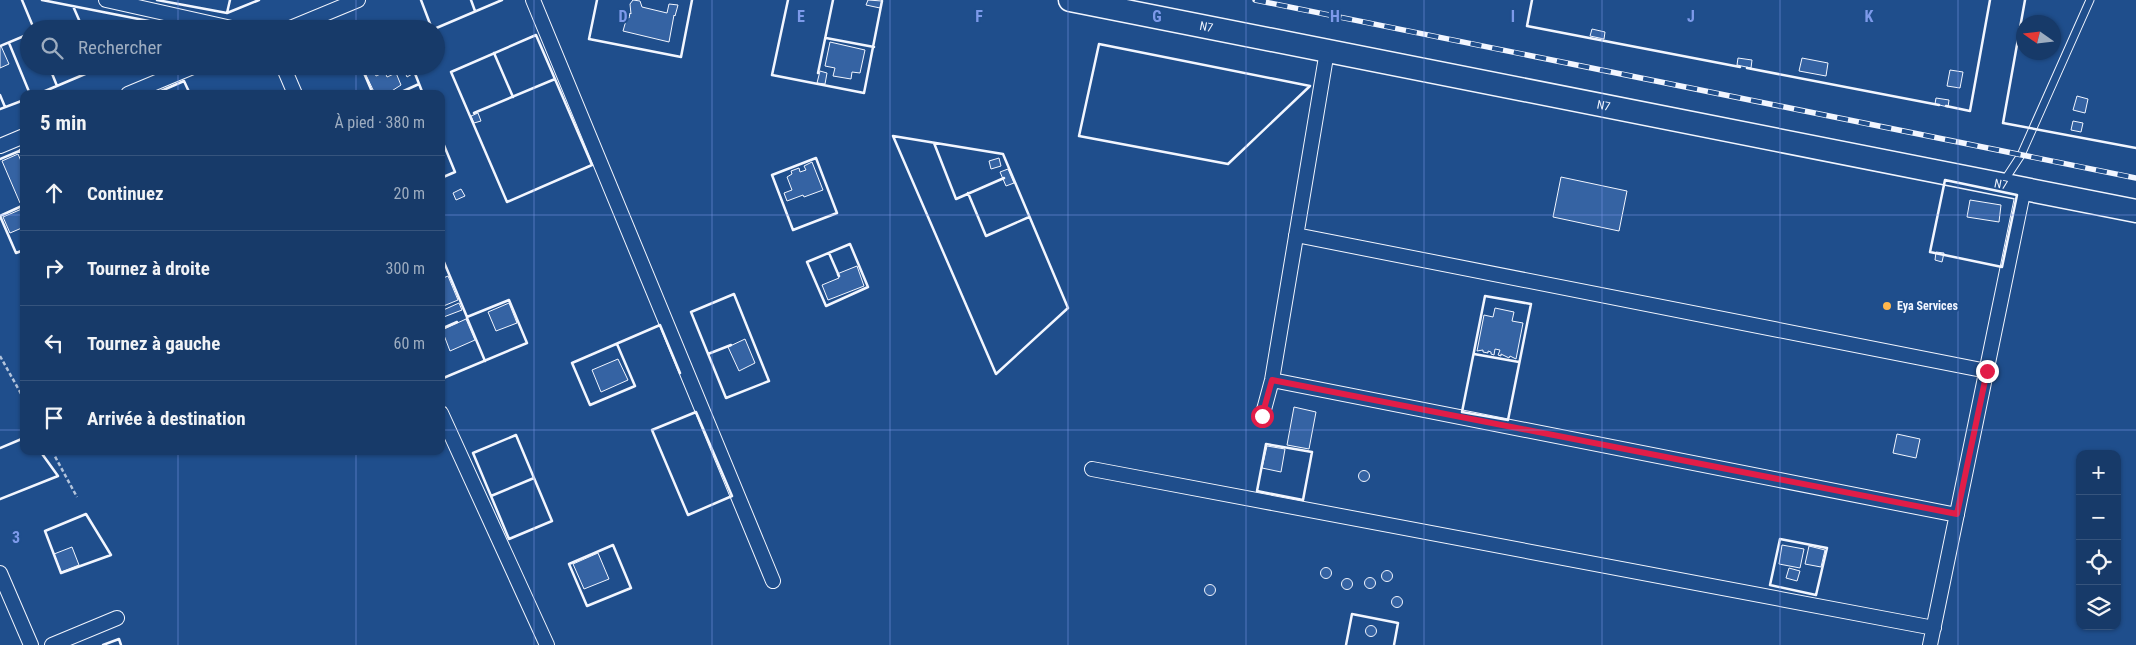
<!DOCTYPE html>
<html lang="fr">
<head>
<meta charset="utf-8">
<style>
	body { margin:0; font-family:"Roboto Condensed",sans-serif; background:#20416f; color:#f1f3f6 }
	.controls { position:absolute; right:15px; bottom:15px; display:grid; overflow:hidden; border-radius:10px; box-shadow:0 1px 4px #0004 }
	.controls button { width:45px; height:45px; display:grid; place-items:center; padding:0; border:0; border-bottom:1px solid #36547d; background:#173a69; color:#f1f3f6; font:25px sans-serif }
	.compass { position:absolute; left:2016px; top:15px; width:45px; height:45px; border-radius:50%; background:#173a69; box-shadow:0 1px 4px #0004; rotate:284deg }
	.stop { position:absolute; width:15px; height:15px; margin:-11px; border:4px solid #e11d48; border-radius:50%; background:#fff }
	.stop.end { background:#e11d48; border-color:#fff; box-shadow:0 1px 5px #0008 }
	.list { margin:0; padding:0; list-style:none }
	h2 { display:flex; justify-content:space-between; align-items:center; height:65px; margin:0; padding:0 20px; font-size:21px }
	h2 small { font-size:16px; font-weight:400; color:#9eadc0 }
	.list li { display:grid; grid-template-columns:32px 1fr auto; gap:15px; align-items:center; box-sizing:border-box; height:75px; padding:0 20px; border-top:1px solid #36547d }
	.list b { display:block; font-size:19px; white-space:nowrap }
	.list em { font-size:16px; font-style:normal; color:#9eadc0 }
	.icon { flex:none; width:28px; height:28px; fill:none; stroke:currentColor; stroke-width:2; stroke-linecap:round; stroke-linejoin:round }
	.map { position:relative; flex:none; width:2136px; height:645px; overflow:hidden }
	.search { position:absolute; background:#173a69; box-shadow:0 1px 4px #0004; left:20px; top:20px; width:425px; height:55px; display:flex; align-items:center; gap:12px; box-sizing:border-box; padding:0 18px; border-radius:28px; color:#9eadc0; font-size:19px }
	.panel { position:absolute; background:#173a69; box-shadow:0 1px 4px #0004; left:20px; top:90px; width:425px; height:365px; border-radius:10px }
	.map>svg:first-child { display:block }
	.building { fill:#3563a3; stroke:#f2f6ff }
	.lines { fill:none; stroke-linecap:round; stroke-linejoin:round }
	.lane-casing { stroke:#f2f6ff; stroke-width:9 }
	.street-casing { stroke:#f2f6ff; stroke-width:16 }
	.primary-casing { stroke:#f2f6ff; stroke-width:25 }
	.path { stroke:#b3c4dc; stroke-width:2.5; stroke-dasharray:4 2.5; stroke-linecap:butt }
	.lane { stroke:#1f4e8c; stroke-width:7 }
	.street { stroke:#1f4e8c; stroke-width:14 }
	.primary { stroke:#1f4e8c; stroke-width:22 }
	.rail-casing { stroke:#f2f6ff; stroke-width:5.5 }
	.rail { stroke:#1f4e8c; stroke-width:4; stroke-dasharray:11; stroke-linecap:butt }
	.wall { stroke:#f2f6ff; stroke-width:2.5 }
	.route { stroke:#e11d48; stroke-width:6 }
	.grid { fill:none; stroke:#7d9aea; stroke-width:1; stroke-opacity:0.55 }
	.poi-dot { fill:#ffb74d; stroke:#1f4e8c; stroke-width:2 }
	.labels { text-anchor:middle; stroke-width:4; stroke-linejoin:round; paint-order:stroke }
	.street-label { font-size:12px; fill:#f2f6ff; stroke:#1f4e8c }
	.poi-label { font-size:12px; font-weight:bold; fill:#f2f6ff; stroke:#1f4e8c; text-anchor:start }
	.grid-label { font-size:16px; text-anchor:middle; font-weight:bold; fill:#7d9aea; stroke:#1f4e8c; stroke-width:4; stroke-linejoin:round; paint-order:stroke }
</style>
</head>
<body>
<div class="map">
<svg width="2136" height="645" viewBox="0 0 2136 645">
	<rect width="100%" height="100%" fill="#1f4e8c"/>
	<path class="building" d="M633 0 640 1 642 7 667 13 669 4 678 5 675 16 674 15 669 42 623 31 627 17 629 18 630 13 631 14 630 4Z
		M868 0 882 1 880 8 866 5Z
		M1592 29 1605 32 1604 39 1590 36Z
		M830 42 865 50 860 73 852 72 851 79 833 76 835 68 825 66Z
		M1 46 9 64 0 68V47Z
		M1738 58 1752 60 1751 68 1737 65Z
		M1802 58 1828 63 1826 76 1799 71Z
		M69 66H90L72 73Z
		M411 66 414 73 407 77 404 70Z
		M373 69 376 76 385 72 387 77 396 73 401 85 387 94H375L365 73Z
		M1950 70 1963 72 1960 88 1947 86Z
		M820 71 827 73 825 84 817 83Z
		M2077 96 2088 99 2085 113 2073 110Z
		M1936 98 1949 100 1948 107 1935 104Z
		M478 113 481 121 474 123 471 116Z
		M2073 121 2083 123 2081 132 2071 130Z
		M18 154 24 168V202L20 203 2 161Z
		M999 158 1001 166 991 169 989 161Z
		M812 162 823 190 804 197 803 195 787 201 784 193 792 190 787 177 792 174 791 171 799 168 800 172 806 170 804 166Z
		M1008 169 1014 183 1006 186 1000 172Z
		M1561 177 1627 191 1619 231 1553 217Z
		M461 189 465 196 456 200 453 193Z
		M1970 200 2001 205 1999 222 1967 217Z
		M24 208V227L10 233 3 217Z
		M1936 252 1944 253 1942 262 1935 260Z
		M857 266 864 286 828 300 822 285 839 278 837 274Z
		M448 276 458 300 441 307V279Z
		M459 303 462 310 441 318V311Z
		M509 303 517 323 496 331 488 312Z
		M1495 308 1514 312 1512 321 1523 323 1516 359 1510 356 1509 358 1501 354V356L1498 355 1500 350 1495 349 1494 355 1491 354V352L1488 351V353L1483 352V350L1477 351 1484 315 1493 317Z
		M466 319 475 340 450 351 442 330Z
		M745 339 755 363 739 371 728 347Z
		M618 359 628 380 601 392 592 370Z
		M1294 407 1316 412 1309 449 1287 445Z
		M1897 434 1920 439 1916 458 1893 453Z
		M1267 446 1285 449 1281 472 1262 468Z
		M1358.5 476a5.5 5.5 0 1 1 11 0a5.5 5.5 0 1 1-11 0Z
		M1782 545 1804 549 1800 568 1779 564Z
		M1809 546 1825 550 1821 567 1805 564Z
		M72 547 79 565 61 572 54 554Z
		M598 553 609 579 584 589 573 564Z
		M1320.5 573a5.5 5.5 0 1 1 11 0a5.5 5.5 0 1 1-11 0Z
		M1789 568 1800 571 1797 581 1786 578Z
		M1381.5 576a5.5 5.5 0 1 1 11 0a5.5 5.5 0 1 1-11 0Z
		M1364.5 583a5.5 5.5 0 1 1 11 0a5.5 5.5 0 1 1-11 0Z
		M1341.5 584a5.5 5.5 0 1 1 11 0a5.5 5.5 0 1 1-11 0Z
		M1204.5 590a5.5 5.5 0 1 1 11 0a5.5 5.5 0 1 1-11 0Z
		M1391.5 602a5.5 5.5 0 1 1 11 0a5.5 5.5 0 1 1-11 0Z
		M1365.5 631a5.5 5.5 0 1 1 11 0a5.5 5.5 0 1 1-11 0Z"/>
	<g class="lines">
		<g class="lane-casing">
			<path id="lane" d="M2004 181 2021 155 2090 0"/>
		</g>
		<g class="street-casing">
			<path id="street" d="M106 0 236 29
				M533 0 773 581
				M288 29 358 0
				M283 66 295 94
				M128 94 195 66
				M0 146 24 136
				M1296 235 1987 371
				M1272 380 1957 515
				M441 413 547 645
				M1262 417 1272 380 1327 51
				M1092 469 1934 628
				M0 573 31 645
				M52 645 117 618
				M1930 645 2024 188"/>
		</g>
		<g class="primary-casing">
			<g id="primary">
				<path id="s1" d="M1070 0 2136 211"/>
			</g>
		</g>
		<path class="path" d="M0 356 24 399
			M52 451 77 497"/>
		<use href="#lane" class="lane"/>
		<use href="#street" class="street"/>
		<use href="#primary" class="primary"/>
		<g class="rail-casing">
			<path id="rail" d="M1255 0 2136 178"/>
		</g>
		<use href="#rail" class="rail"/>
		<path class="wall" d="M22 0 34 29
			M42 0 169 25 171 29
			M157 0 227 13 259 0
			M421 0 432 29
			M471 0 475 11
			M597 0 589 39 681 57 692 0
			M788 0 772 75 864 93 882 1
			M1532 0 1527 26 1740 67
			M2025 0 2003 123 2136 148
			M73 6 83 29
			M227 13 230 0
			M434 29 502 0
			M536 35 592 165 507 202 451 72Z
			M826 38 874 47
			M9 43 30 94
			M1099 44 1310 86 1228 164 1079 136Z
			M0 46 29 34
			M494 53 513 97
			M49 66 57 86
			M361 66 373 94
			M1747 68 1939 105
			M414 71 423 94
			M818 73 833 0
			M38 94 104 66
			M154 94 184 81 190 94
			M397 94 419 84
			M0 95 5 107
			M1946 106 1970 111 1990 0
			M0 109 24 100
			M474 113 555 79
			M893 136 1003 154 1068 308 996 374Z
			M441 138 455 172 441 178
			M934 143 956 199 1004 178
			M20 150 24 159
			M816 158 837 213 793 230 772 175Z
			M0 159 24 149
			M1945 180 2017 195 2002 267 1930 252Z
			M968 193 986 236 1029 217
			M0 216 16 253 24 250
			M0 216 24 205
			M850 244 868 287 826 306 807 262Z
			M829 253 839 276
			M441 255 467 317 509 300 527 343 441 379
			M734 294 769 381 726 398 691 312Z
			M1485 296 1531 304 1508 420 1462 412Z
			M467 318 485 361
			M441 329 457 322
			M617 344 635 386 590 405 572 363 660 325 680 373
			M708 354 731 345
			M1474 354 1519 362
			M696 412 732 496 688 515 652 430Z
			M516 435 552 521 509 539 473 453Z
			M1266 444 1312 452 1303 500 1257 491Z
			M0 448 24 438
			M491 496 534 478
			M0 499 58 476 40 451
			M86 514 111 555 61 573 45 531Z
			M1780 539 1827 548 1816 595 1770 585Z
			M613 545 631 588 587 606 569 564Z
			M103 645 119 639 121 645
			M1346 645 1352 614 1398 623 1394 645"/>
	</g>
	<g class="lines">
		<path class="route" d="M1262 416 1272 380 1957 514 1987 371"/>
	</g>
	<path class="grid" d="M178 0V29M356 0V29M534 0V645M712 0V645M890 0V645M1068 0V645M1246 0V645M1424 0V645M1602 0V645M1780 0V645M1958 0V645M178 66V94M356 66V94M0 215H24M441 215H2136M0 430H24M441 430H2136M178 451V645M356 451V645"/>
	<circle class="poi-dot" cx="1887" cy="306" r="5"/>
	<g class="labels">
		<g class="street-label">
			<text dy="4" stroke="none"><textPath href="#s1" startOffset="139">N7</textPath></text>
			<text dy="4" stroke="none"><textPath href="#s1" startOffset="544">N7</textPath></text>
			<text dy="4" stroke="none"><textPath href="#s1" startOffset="949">N7</textPath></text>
		</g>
		<g class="poi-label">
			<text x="1897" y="310">Eya Services</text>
		</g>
	</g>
	<g class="grid-label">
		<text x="623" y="22">D</text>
		<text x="801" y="22">E</text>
		<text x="979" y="22">F</text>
		<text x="1157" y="22">G</text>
		<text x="1335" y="22">H</text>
		<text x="1513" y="22">I</text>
		<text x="1691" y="22">J</text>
		<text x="1869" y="22">K</text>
		<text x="16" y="543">3</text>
	</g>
</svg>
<div class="controls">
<button>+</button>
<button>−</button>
<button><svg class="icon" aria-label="locate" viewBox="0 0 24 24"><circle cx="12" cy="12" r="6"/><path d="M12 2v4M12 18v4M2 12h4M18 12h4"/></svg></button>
<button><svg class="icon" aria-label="layers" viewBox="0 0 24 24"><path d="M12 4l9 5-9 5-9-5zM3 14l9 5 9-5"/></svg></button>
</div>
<svg class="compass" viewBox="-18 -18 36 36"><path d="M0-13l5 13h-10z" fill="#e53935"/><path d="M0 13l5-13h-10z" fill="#9eadc0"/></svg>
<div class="stop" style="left:1262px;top:416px"></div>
<div class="stop end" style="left:1987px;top:371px"></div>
<div class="search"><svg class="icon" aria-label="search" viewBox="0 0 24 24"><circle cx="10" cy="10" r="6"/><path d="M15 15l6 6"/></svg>Rechercher</div>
<section class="panel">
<h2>5 min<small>À pied · 380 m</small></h2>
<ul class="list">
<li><svg class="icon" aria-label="ahead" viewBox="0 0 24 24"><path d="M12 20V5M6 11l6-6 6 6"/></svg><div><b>Continuez</b></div><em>20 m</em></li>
<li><svg class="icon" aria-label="right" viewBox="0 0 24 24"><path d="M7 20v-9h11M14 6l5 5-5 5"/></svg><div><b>Tournez à droite</b></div><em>300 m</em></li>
<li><svg class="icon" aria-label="left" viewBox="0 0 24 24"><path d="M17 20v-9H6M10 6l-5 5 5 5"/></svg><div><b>Tournez à gauche</b></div><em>60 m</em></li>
<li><svg class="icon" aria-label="arrive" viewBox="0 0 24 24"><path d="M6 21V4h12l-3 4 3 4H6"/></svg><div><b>Arrivée à destination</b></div></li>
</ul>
</section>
</div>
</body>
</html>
